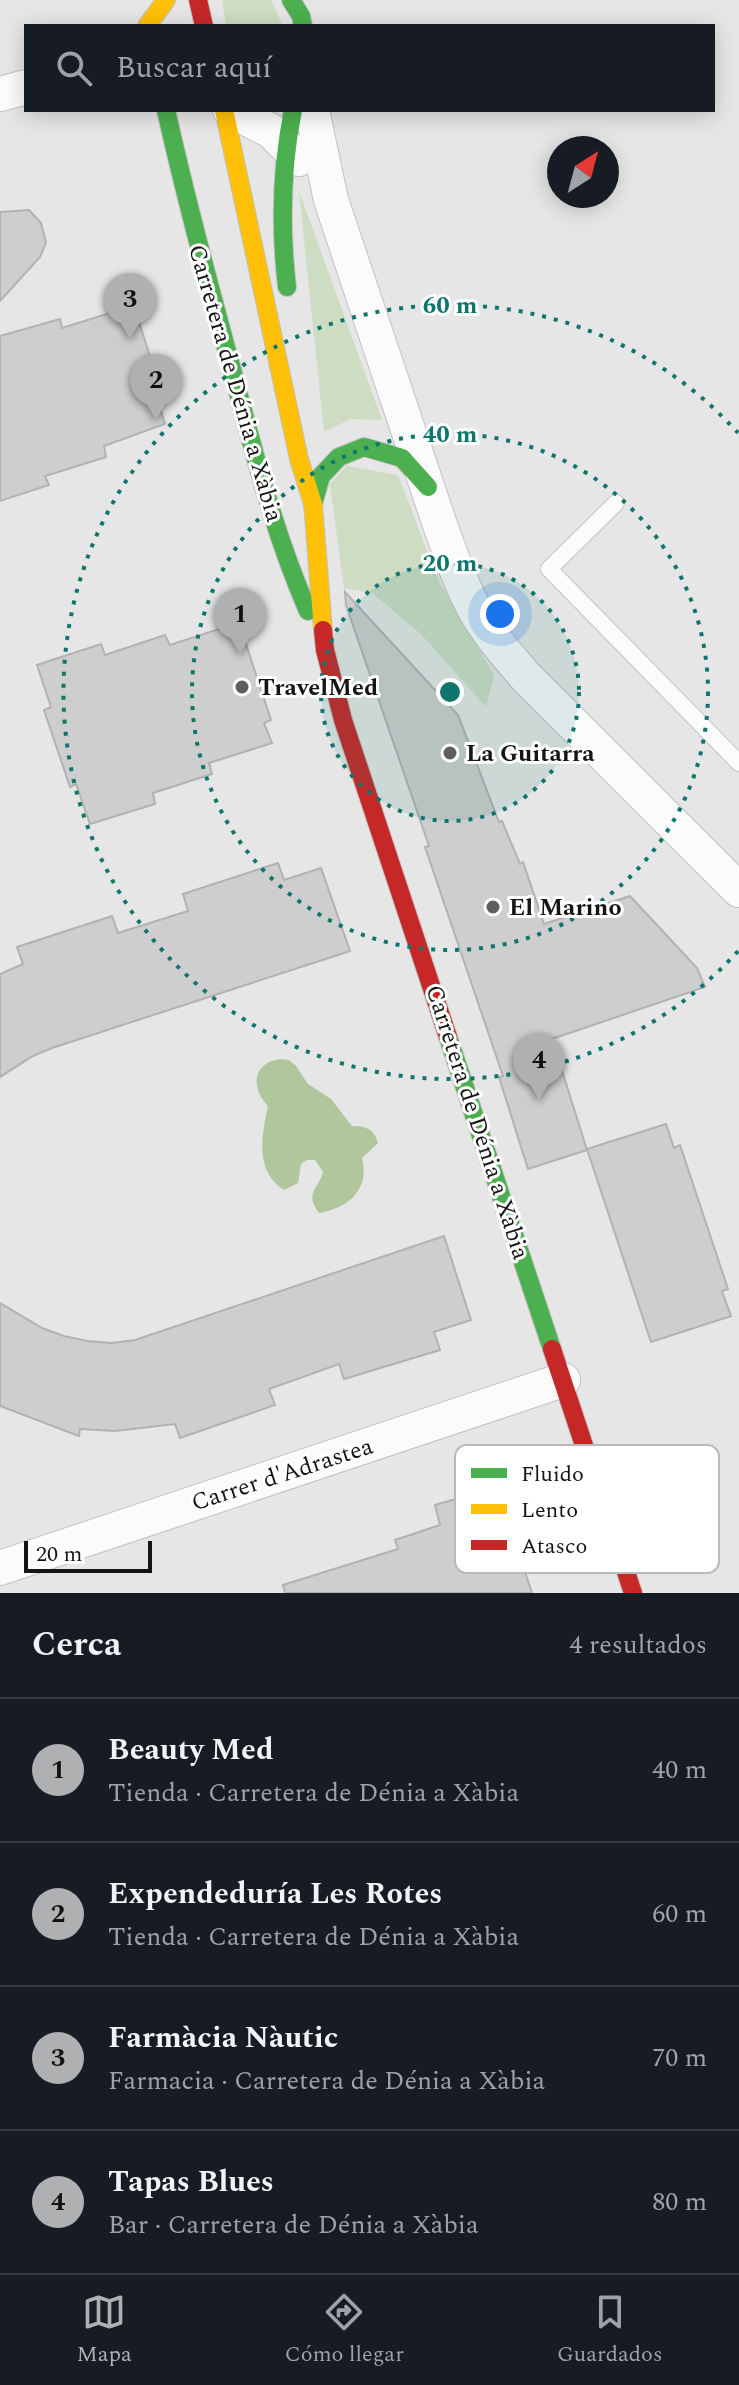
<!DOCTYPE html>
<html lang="es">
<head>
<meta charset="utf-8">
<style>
	body { margin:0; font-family:Spectral,serif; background:#20242c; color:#f1f3f6 }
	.compass { position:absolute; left:547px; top:136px; width:72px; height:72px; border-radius:50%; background:#171b24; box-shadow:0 4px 20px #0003; rotate:36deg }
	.scale { position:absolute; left:24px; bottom:20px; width:128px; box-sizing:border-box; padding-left:8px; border:4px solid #151514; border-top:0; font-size:22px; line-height:28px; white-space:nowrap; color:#151514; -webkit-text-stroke:6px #fff; paint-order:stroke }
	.you { position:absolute; left:500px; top:614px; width:28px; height:28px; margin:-20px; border:6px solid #fff; border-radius:50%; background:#1a73e8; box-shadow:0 0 0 12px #1a73e833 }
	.badge { display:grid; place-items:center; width:52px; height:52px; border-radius:50%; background:#afb0b1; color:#111; font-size:26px; font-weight:700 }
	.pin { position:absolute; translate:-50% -66px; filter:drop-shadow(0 2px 4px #0008) }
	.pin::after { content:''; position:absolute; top:42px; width:28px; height:24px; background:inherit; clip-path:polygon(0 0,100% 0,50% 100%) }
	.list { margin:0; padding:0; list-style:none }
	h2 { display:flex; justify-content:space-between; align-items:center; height:104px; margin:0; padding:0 32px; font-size:34px }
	h2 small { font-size:26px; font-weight:400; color:#9ea1a6 }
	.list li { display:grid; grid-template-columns:52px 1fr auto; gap:24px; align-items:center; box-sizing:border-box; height:144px; padding:0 32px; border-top:2px solid #363941 }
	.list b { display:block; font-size:30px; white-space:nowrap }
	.list p { margin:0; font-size:26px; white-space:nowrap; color:#9ea1a6 }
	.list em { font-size:26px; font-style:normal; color:#9ea1a6 }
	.icon { flex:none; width:44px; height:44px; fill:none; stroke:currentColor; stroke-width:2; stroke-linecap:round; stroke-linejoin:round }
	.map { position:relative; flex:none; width:739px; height:1593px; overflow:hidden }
	.search { position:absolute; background:#171b24; box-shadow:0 4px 20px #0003; left:24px; right:24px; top:24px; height:88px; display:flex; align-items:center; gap:20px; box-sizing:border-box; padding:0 28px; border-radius:0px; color:#9ea1a6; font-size:30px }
	.sheet { height:680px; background:#171b24 }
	nav { display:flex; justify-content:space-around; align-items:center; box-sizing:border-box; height:112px; border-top:2px solid #363941; background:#171b24; font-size:22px; color:#9ea1a6 }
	nav a { display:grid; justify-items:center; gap:4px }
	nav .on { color:#afb0b1 }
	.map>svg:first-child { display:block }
	.green { fill:#cedcc3 }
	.water { fill:#b0c79e }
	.building { fill:#cdcecd; stroke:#b2b2b2; stroke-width:2 }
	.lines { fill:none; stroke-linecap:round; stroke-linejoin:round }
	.lane-casing { stroke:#c1c2c1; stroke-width:18 }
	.street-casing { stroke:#c1c2c1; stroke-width:36 }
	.fast-casing { stroke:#c1c2c1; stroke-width:20 }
	.slow-casing { stroke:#c1c2c1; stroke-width:20 }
	.jam-casing { stroke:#c1c2c1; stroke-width:20 }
	.lane { stroke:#fbfbfb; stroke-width:16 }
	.street { stroke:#fbfbfb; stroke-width:34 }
	.fast { stroke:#4caf50; stroke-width:18 }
	.slow { stroke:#ffc107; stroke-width:18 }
	.jam { stroke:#c62828; stroke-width:18 }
	.ring { fill:none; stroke:#0f766e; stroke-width:4; stroke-dasharray:4 8 }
	.poi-dot { fill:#5e5e5d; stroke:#fff; stroke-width:3 }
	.labels { text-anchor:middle; stroke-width:6; stroke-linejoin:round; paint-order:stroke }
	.street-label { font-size:24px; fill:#151514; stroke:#fff }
	.poi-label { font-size:24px; font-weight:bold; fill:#151514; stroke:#fff; text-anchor:start }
	.key { fill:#fff; stroke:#b9b9b8; stroke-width:2 }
	.key-label { font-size:22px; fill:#151514 }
	.centre { fill:#0f766e; stroke:#fff; stroke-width:4 }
	.ring-label { font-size:24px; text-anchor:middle; font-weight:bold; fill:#0f766e; stroke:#fff; stroke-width:6; stroke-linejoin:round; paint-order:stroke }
</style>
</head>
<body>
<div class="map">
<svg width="739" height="1593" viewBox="0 0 739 1593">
	<rect width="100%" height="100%" fill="#e5e6e5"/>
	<path class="green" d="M222 0H271L283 26H226Z
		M299 191 382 420 351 419 324 432Z
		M347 466 398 475 439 582 494 675 486 707 421 634 372 593 344 588 330 484Z"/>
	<path class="water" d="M281 1059 289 1060 296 1066 308 1084 331 1099 352 1126C366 1126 374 1129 378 1143L362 1158C370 1190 348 1208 319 1213 304 1193 318 1190 323 1172L315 1160H307L301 1164 298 1183 284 1190C254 1171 262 1135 268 1106 250 1087 253 1062 281 1059Z"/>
	<path class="building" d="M29 210 41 223 46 243 40 257 0 301V212Z
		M126 308 132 325 139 322 165 403 159 405 165 424 104 446 106 457 45 476 49 485 0 501V336L60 319 62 328Z
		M345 592 458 715 499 822 502 821 520 864 523 862 544 924 630 896 697 968 705 987 552 1039 587 1150 528 1169 499 1077 503 1076 425 847 429 846 346 605Z
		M231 625 238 642 245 641 271 720 264 723 272 743 209 763 212 774 153 793 155 804 90 824 76 784 70 787 44 710 51 707 37 665 101 644 105 655 165 635 170 645Z
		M278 863 284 880 321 868 350 951 52 1048 33 1056 0 1077V974L23 964 17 947 112 916 118 933 188 911 183 894Z
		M666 1124 674 1148 680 1145 728 1289 722 1291 731 1316 651 1342 587 1149Z
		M444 1236 471 1320 434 1332 440 1350 344 1379 339 1364 269 1389 275 1405 180 1438 175 1424 115 1431 80 1429 79 1436 0 1406V1303L42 1328 64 1336 87 1341 112 1343 135 1340Z
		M519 1490 544 1563 524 1569 532 1593H285L283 1585 398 1549 395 1540 440 1525 435 1505 470 1495 473 1507Z"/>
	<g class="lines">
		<g class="lane-casing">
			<path id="lane" d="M616 503 549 569 739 763"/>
		</g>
		<g class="street-casing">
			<path id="street" d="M0 94 26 87
				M230 110 271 131 299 159
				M312 110 331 200 438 519C449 550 460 583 476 612 490 636 508 656 526 677L739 890
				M0 1568 563 1380"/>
		</g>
		<g class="fast-casing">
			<path id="fast" d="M291 0 301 16 303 26
				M166 110C186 200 210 289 234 377 255 457 275 535 308 611
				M287 287C280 227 281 169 293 110
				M313 504 321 476 339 457 364 447 402 458 428 487
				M448 1037 552 1349"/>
		</g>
		<g class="slow-casing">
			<path id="slow" d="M147 26 166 0
				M224 110 299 459 313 504 323 630"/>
		</g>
		<g class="jam-casing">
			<path id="jam" d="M198 0 204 26
				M323 630 325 650 343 720 448 1037
				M552 1349 633 1593"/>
		</g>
		<use href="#lane" class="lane"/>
		<use href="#street" class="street"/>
		<use href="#fast" class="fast"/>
		<use href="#slow" class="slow"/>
		<use href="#jam" class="jam"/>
	</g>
	<circle cx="450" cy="692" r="129" fill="#0f766e" fill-opacity=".12"/>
	<g class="ring">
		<circle cx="450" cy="692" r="129"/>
		<circle cx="450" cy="692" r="258"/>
		<path d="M738 951A387 387 0 1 1 738 433"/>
	</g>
	<g class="poi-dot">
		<circle cx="242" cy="687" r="8"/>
		<circle cx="450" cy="753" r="8"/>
		<circle cx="493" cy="907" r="8"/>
	</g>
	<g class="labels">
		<g class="street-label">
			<text transform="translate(236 383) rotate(74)" y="8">Carretera de Dénia a Xàbia</text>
			<text transform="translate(478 1122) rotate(72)" y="8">Carretera de Dénia a Xàbia</text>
			<text transform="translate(282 1474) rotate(-18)" y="8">Carrer d'Adrastea</text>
		</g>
		<g class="poi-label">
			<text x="258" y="695">TravelMed</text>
			<text x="466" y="761">La Guitarra</text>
			<text x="509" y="915">El Marino</text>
		</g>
	</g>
	<rect x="455" y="1445" width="264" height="128" rx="12" class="key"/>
	<rect x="471" y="1468" width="36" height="10" fill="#4caf50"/>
	<rect x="471" y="1504" width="36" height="10" fill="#ffc107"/>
	<rect x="471" y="1540" width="36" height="10" fill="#c62828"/>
	<g class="key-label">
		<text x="521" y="1481">Fluido</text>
		<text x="521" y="1517">Lento</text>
		<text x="521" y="1553">Atasco</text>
	</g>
	<circle cx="450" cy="692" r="12" class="centre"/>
	<g class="ring-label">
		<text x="450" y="313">60 m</text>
		<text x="450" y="442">40 m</text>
		<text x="450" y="571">20 m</text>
	</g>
</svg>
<svg class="compass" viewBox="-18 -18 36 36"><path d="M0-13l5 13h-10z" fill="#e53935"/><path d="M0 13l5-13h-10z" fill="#9ea1a6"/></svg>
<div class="scale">20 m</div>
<div class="you"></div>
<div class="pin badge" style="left:240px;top:654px">1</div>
<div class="pin badge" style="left:156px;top:420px">2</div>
<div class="pin badge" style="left:130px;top:339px">3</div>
<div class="pin badge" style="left:539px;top:1100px">4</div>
<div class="search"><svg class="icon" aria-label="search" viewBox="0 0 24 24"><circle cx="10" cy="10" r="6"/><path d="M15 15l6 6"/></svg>Buscar aquí</div>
</div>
<section class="sheet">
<h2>Cerca<small>4 resultados</small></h2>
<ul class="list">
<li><span class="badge">1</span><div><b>Beauty Med</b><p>Tienda · Carretera de Dénia a Xàbia</p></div><em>40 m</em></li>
<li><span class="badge">2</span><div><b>Expendeduría Les Rotes</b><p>Tienda · Carretera de Dénia a Xàbia</p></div><em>60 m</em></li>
<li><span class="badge">3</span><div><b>Farmàcia Nàutic</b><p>Farmacia · Carretera de Dénia a Xàbia</p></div><em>70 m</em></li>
<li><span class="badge">4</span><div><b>Tapas Blues</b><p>Bar · Carretera de Dénia a Xàbia</p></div><em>80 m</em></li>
</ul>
</section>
<nav>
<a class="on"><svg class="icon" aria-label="map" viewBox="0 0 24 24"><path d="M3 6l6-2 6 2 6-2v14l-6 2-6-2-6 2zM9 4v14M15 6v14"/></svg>Mapa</a>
<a><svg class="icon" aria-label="directions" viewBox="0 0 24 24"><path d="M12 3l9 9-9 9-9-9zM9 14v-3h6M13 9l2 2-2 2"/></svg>Cómo llegar</a>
<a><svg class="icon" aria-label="saved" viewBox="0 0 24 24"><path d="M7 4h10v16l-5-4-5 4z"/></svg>Guardados</a>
</nav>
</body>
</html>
